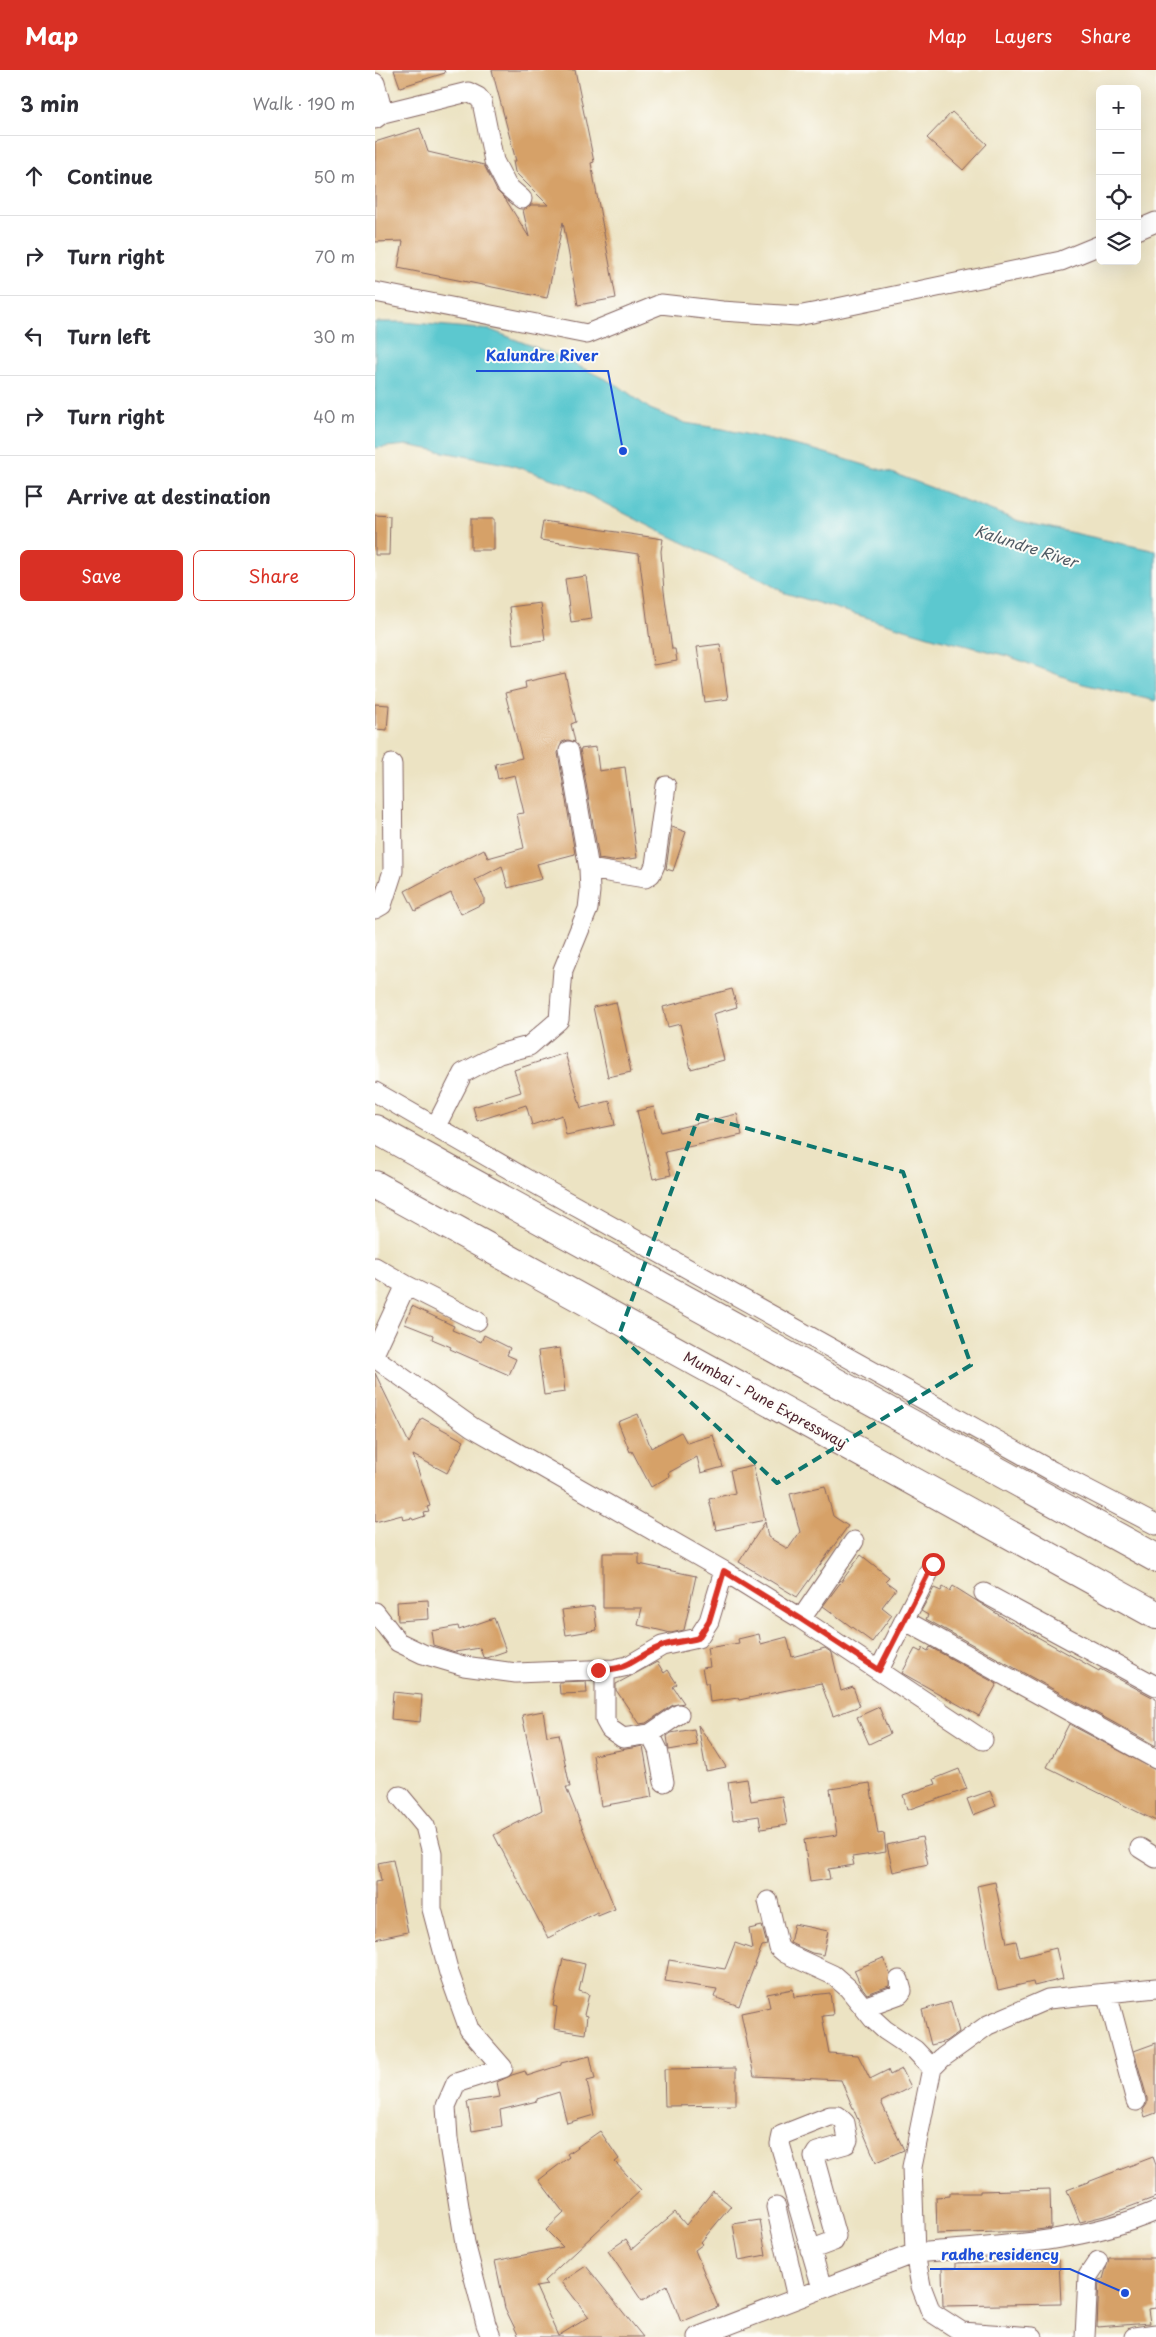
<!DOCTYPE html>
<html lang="en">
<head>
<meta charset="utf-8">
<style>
	body { margin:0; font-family:"Playpen Sans",sans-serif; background:#f2f2f3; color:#2b2b33 }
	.controls { position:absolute; right:15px; top:15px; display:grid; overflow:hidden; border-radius:8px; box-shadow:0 5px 20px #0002 }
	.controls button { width:45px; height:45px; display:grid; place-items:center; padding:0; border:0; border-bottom:1px solid #e1e1e2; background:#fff; color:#2b2b33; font:25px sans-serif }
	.stop { position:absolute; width:15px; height:15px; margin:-11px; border:4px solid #d93025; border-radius:50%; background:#fff }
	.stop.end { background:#d93025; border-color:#fff; box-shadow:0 1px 5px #0008 }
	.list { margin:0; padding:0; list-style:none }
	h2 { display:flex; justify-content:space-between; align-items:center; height:65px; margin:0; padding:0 20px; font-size:21px }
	h2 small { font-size:16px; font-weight:400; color:#7c7c81 }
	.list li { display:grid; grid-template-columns:32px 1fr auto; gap:15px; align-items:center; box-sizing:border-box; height:80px; padding:0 20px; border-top:1px solid #e1e1e2 }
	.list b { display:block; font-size:19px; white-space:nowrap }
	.list em { font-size:16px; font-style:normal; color:#7c7c81 }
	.actions { display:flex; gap:10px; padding:15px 20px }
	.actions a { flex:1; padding:11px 0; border:1px solid #d93025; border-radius:8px; text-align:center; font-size:18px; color:#d93025 }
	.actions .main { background:#d93025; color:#fff }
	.icon { flex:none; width:28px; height:28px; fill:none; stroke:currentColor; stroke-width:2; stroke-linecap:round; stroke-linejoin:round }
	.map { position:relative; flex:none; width:781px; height:2267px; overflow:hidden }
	header { display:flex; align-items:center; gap:30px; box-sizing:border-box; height:70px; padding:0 25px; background:#d93025; color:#fff }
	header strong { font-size:24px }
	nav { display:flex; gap:28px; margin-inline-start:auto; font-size:18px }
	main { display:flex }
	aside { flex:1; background:#fff }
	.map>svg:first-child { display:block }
	.water { fill:#5bc8cf; stroke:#52747d }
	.building { fill:#d6a167 }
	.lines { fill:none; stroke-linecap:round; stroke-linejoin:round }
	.street-casing { stroke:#836460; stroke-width:21 }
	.highway-casing { stroke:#836460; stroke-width:30 }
	.street { stroke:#fff; stroke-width:19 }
	.highway { stroke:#fff; stroke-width:28 }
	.route { stroke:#d93025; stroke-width:6 }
	.marked { fill:none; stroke:#0f766e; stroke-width:4; stroke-dasharray:10 6; stroke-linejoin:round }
	.labels { text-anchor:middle; stroke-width:4; stroke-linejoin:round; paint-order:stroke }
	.street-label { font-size:14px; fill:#4a1f2b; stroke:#fdfcf7 }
	.water-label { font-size:15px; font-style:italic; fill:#505a64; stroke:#fdfcf7 }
	.leader { fill:none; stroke:#1d4ed8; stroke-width:2 }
	.callout-dot { fill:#1d4ed8; stroke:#fdfcf7; stroke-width:2 }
	.callout-label { font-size:15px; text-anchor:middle; font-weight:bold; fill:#1d4ed8; stroke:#fdfcf7; stroke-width:4; stroke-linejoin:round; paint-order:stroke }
</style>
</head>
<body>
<header>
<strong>Map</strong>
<nav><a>Map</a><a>Layers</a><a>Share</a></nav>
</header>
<main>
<aside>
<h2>3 min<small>Walk · 190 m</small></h2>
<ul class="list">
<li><svg class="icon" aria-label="ahead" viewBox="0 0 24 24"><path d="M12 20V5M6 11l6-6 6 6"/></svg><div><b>Continue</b></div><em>50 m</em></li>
<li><svg class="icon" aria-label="right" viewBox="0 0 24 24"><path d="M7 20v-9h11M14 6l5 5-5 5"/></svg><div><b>Turn right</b></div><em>70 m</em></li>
<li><svg class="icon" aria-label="left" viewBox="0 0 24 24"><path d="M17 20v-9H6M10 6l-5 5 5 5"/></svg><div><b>Turn left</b></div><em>30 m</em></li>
<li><svg class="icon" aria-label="right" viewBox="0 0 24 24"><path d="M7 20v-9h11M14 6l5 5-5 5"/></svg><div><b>Turn right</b></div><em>40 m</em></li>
<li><svg class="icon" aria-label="arrive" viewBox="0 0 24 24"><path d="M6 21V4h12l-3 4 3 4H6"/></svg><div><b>Arrive at destination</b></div></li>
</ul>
<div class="actions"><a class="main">Save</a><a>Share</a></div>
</aside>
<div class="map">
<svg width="781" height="2267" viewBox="0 0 781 2267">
	<rect width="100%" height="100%" fill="#fdfcf7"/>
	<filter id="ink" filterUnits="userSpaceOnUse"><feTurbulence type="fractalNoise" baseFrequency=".02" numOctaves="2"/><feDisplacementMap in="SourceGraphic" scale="10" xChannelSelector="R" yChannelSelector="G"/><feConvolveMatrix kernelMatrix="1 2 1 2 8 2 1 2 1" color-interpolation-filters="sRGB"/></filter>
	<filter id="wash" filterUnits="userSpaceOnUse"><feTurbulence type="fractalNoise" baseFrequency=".0096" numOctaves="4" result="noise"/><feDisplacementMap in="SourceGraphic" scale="20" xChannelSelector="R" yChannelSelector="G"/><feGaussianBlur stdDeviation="1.12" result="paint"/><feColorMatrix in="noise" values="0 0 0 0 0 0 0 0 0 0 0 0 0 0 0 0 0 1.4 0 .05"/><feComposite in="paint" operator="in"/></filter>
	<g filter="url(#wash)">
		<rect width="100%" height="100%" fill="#ece3c3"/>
		<path class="water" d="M0 252H28L116 260 185 287 244 316 275 339 310 353 348 359 440 380 523 405 644 451 781 481V631L708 614 633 586 560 568 410 523 389 511 280 459 192 414 136 395 32 375 0 378Z"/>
		<g id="blocks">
			<path class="building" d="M19 0H69L70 3 25 17Z
				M117 0H200L219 92 216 93 241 228 203 235 188 152 172 228 23 198 28 171 0 172V72L45 58 53 82 109 95 122 121 131 130 154 167 148 140 156 135H173L140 102 138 91H141Z
				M577 42 612 74 588 100 552 68Z
				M0 445 15 446 14 485H0Z
				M96 449H119V480H96Z
				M168 451 288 469 286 481 289 521 297 579H300L302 591 278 595 264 484 165 470Z
				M211 506 217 549 196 552 190 509Z
				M165 533 170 570 138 574 134 537Z
				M345 574 353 629 330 632 322 577Z
				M190 603 201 652 196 654 200 672 193 670 187 672 183 683 200 784 162 794 167 809 133 818 127 796 100 810 109 827V833L86 844 76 823 40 841 30 821 109 779 113 788 149 778 142 744 149 743 140 705 123 709 120 694 147 688 130 623 151 618 150 612Z
				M0 634 14 635 12 660 0 659Z
				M221 677 224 701 250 697 262 788 237 791 224 789 205 679Z
				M297 757 311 762 298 801 291 799Z
				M357 919 362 937 338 944 349 990 316 999 305 954 293 957 288 937Z
				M241 932 256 1002 233 1007 218 937Z
				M190 983 206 1038 235 1031 240 1055 191 1065 187 1045 157 1055 151 1035 102 1051 98 1037 146 1022 139 1000Z
				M279 1037 286 1062 362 1044 367 1065 290 1082 296 1105 278 1109 262 1041Z
				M37 1236 79 1256 77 1260 106 1272 109 1265 135 1278 132 1285 141 1289 134 1305 75 1279 76 1277 57 1269 58 1265 30 1254Z
				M185 1278 190 1322 169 1325 163 1281Z
				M0 1303 34 1373 47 1348 89 1371 72 1403 38 1385 55 1436 52 1437 54 1442 49 1443 50 1446 38 1450 37 1448 28 1450 27 1445 0 1452Z
				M263 1344 276 1378 306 1362 312 1373 338 1365 348 1397 326 1403 322 1387 293 1403 295 1406 276 1417 257 1381 255 1382 243 1352Z
				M378 1395 390 1450 341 1460 334 1429 360 1423 355 1400Z
				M450 1416 458 1446 473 1456 422 1527 364 1492 390 1452 393 1467 413 1479 425 1462 415 1424Z
				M228 1483H264V1494L321 1506 309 1560 296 1563 263 1555 267 1538H228Z
				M486 1485 514 1507 510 1511 521 1519 507 1537 517 1545 497 1572 448 1536Z
				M578 1516 632 1550 724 1601 725 1599 781 1629V1676L551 1549 553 1545 546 1541 559 1518 566 1521 568 1517 575 1521Z
				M53 1530 54 1549 23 1551 22 1532Z
				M219 1536 222 1560 191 1565 187 1540Z
				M119 1548 131 1581 111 1588 108 1587 105 1578 80 1582 58 1575 56 1561 83 1556 84 1560Z
				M384 1564 386 1574 412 1567 417 1587 450 1578 457 1583 466 1621 478 1617 485 1636 458 1646 446 1613 364 1630 363 1628 335 1632 333 1613H330L327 1598 335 1597 332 1578 364 1573 363 1569Z
				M555 1577 622 1614 604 1646 527 1603 540 1579 546 1582 548 1578 553 1581Z
				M282 1592 289 1603 293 1600 302 1614 298 1617 309 1633 298 1635 271 1653 264 1654 241 1620V1614Z
				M211 1611 212 1623 185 1624 184 1612Z
				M18 1622 47 1625 45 1652 16 1649Z
				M504 1637 515 1664 494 1674 482 1647Z
				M168 1641 172 1666 184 1664 195 1717H191L240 1839 223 1846 222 1842 173 1868 119 1765 167 1740 147 1645Z
				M694 1654 781 1700V1751L672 1697Z
				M323 1655 341 1681 351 1697 331 1701Z
				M319 1659 322 1675 294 1680 292 1666 296 1663Z
				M268 1676 277 1727 226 1736 218 1685Z
				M584 1699 592 1719 532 1740 528 1725 561 1714 559 1709Z
				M372 1709 376 1731 407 1726 412 1755 386 1759 384 1746 358 1750 353 1712Z
				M495 1713 503 1764 509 1763 511 1782 477 1787 479 1795 453 1799 455 1809 435 1812 429 1770 462 1765 455 1719Z
				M615 1721 621 1736 598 1745 592 1729Z
				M547 1767 553 1794 518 1802 512 1775Z
				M18 1790 33 1862 0 1869V1812L6 1811 3 1793Z
				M620 1812 632 1873 641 1871 645 1887 681 1878 688 1909 659 1916 658 1912 623 1920 613 1877 602 1816Z
				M419 1854 453 1861 448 1885 437 1883 415 1873Z
				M387 1856 392 1875 387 1876 364 1936 339 1927 342 1919 290 1911 294 1890 350 1899 360 1873 377 1879 374 1859Z
				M508 1888 515 1904 514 1916 492 1924 486 1916 479 1900Z
				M188 1889 210 1894 204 1921 214 1924 209 1945 212 1946 210 1964 179 1959 182 1937 178 1936Z
				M418 1919 419 1927 455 1923 458 1945 447 1946 454 1983 483 1985 495 2009 513 2000 515 2005 527 1999 536 2017 506 2032 529 2080 501 2092 466 2010 379 2006 366 1943 395 1937 392 1924Z
				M576 1932 584 1962 572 1971 556 1975 547 1940Z
				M781 1973V2043L770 2047 768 2040 772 2034V2028L759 1981Z
				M215 1986 220 2009 212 2011 219 2045 192 2053 184 2022 162 2029V2031L125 2040 127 2056 97 2061 92 2032 125 2027 122 2012 137 2005 150 2001 152 2006 186 1995V1993Z
				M361 1998V2035L290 2036 289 1999Z
				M225 2061 244 2089 240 2092 266 2120 169 2211 172 2215 161 2217 183 2266 214 2247 187 2212 211 2196 268 2267H144L130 2238 120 2191 188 2177 171 2160 189 2143 164 2110 194 2087 192 2084Z
				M778 2087 781 2095V2127L733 2145 705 2152 692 2120Z
				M675 2119 676 2158 654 2161 562 2164 561 2127 575 2126V2123H605V2121Z
				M338 2121 356 2136 326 2172 328 2174 320 2180 343 2237 306 2252 292 2215 267 2231 233 2181 251 2169 257 2179 300 2142 311 2155Z
				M385 2150 391 2185 364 2190 358 2154Z
				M734 2188H781V2238L773 2239 775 2253 722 2257 724 2210 728 2209Z
				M684 2190 686 2234 568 2236 567 2198H581V2193Z"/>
		</g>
	</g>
	<g filter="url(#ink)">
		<use href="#blocks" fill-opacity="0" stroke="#836460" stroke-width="1"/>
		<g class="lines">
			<g class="street-casing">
				<path id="street" d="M0 13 8 43 0 49
					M8 43 93 22 103 27 107 32 119 91 132 116 147 129
					M762 160 781 152
					M0 222 212 264 286 234 347 241 422 246 443 242 686 191 725 175
					M194 681 214 799
					M0 839 7 835 18 801 17 694
					M0 1022 155 1111 677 1401 781 1455
					M61 1056 88 1003 124 984 154 976 184 950 188 900 213 839 215 821 214 799 270 808 276 804 280 795 291 716
					M0 1197 31 1215 0 1282
					M31 1215 102 1251
					M0 1288 97 1357 349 1501 426 1549 608 1670
					M609 1523 781 1616
					M0 1542 23 1572 48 1584 89 1596 141 1603 239 1599 253 1596 287 1576 323 1568 334 1551 349 1501
					M426 1549 479 1471
					M529 1550 781 1689
					M230 1600V1650L235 1659 248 1668 275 1664 304 1644
					M504 1600 558 1494
					M275 1664 283 1680 289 1712
					M25 1726 50 1756 57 1783V1839L74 1903 94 1959 128 1998 81 2013 71 2036 73 2069 90 2173 111 2254 116 2267
					M765 1778 781 1788
					M393 1831 404 1878 410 1883 458 1905 473 1918 498 1949 510 1960 540 1980 557 1998
					M732 1923 761 2031
					M489 1937 525 1924 527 1921 524 1910
					M401 2137 422 2228
					M435 2180 459 2171 461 2166 439 2087 442 2082 471 2074 473 2070 470 2053 463 2046H455L407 2065 405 2074 447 2218
					M587 2262 658 2267
					M322 2267 540 2183 537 2097 557 1998 567 1988 613 1955 673 1929 781 1918
					M586 2267 587 2262 556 2242 546 2216 540 2183C621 2176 706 2173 781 2141
					M710 2267 713 2206 723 2191
					M759 2267 781 2264"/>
			</g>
			<g class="highway-casing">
				<path id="highway" d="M0 1059 781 1488
					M0 1115 781 1545"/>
			</g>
			<use href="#street" class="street"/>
			<use href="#highway" class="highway"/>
		</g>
	</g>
	<g class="lines" filter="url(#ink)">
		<path class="route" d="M223 1600C257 1600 257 1588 285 1577 297 1571 311 1572 323 1568L334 1551 349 1501 426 1549 504 1600 558 1494"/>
	</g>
	<path class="marked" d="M324 1045 528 1102 596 1295 402 1413 244 1265Z"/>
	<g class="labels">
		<g class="street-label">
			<text transform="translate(390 1330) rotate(29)" y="5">Mumbai - Pune Expressway</text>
		</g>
		<g class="water-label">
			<text transform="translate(651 477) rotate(18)" y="5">Kalundre River</text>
		</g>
	</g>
	<path class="leader" d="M248 381L233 301H101M750 2223L695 2199H555"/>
	<g class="callout-dot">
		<circle cx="248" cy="381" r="5"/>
		<circle cx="750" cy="2223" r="5"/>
	</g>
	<g class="callout-label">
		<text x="167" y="291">Kalundre River</text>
		<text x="625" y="2190">radhe residency</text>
	</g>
</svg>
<div class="controls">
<button>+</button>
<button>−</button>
<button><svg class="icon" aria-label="locate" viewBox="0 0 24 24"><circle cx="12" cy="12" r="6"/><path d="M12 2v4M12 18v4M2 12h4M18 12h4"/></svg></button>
<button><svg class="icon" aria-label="layers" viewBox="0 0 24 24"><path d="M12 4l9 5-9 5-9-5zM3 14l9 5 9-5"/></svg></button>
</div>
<div class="stop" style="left:558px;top:1494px"></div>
<div class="stop end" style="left:223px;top:1600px"></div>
</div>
</main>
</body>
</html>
